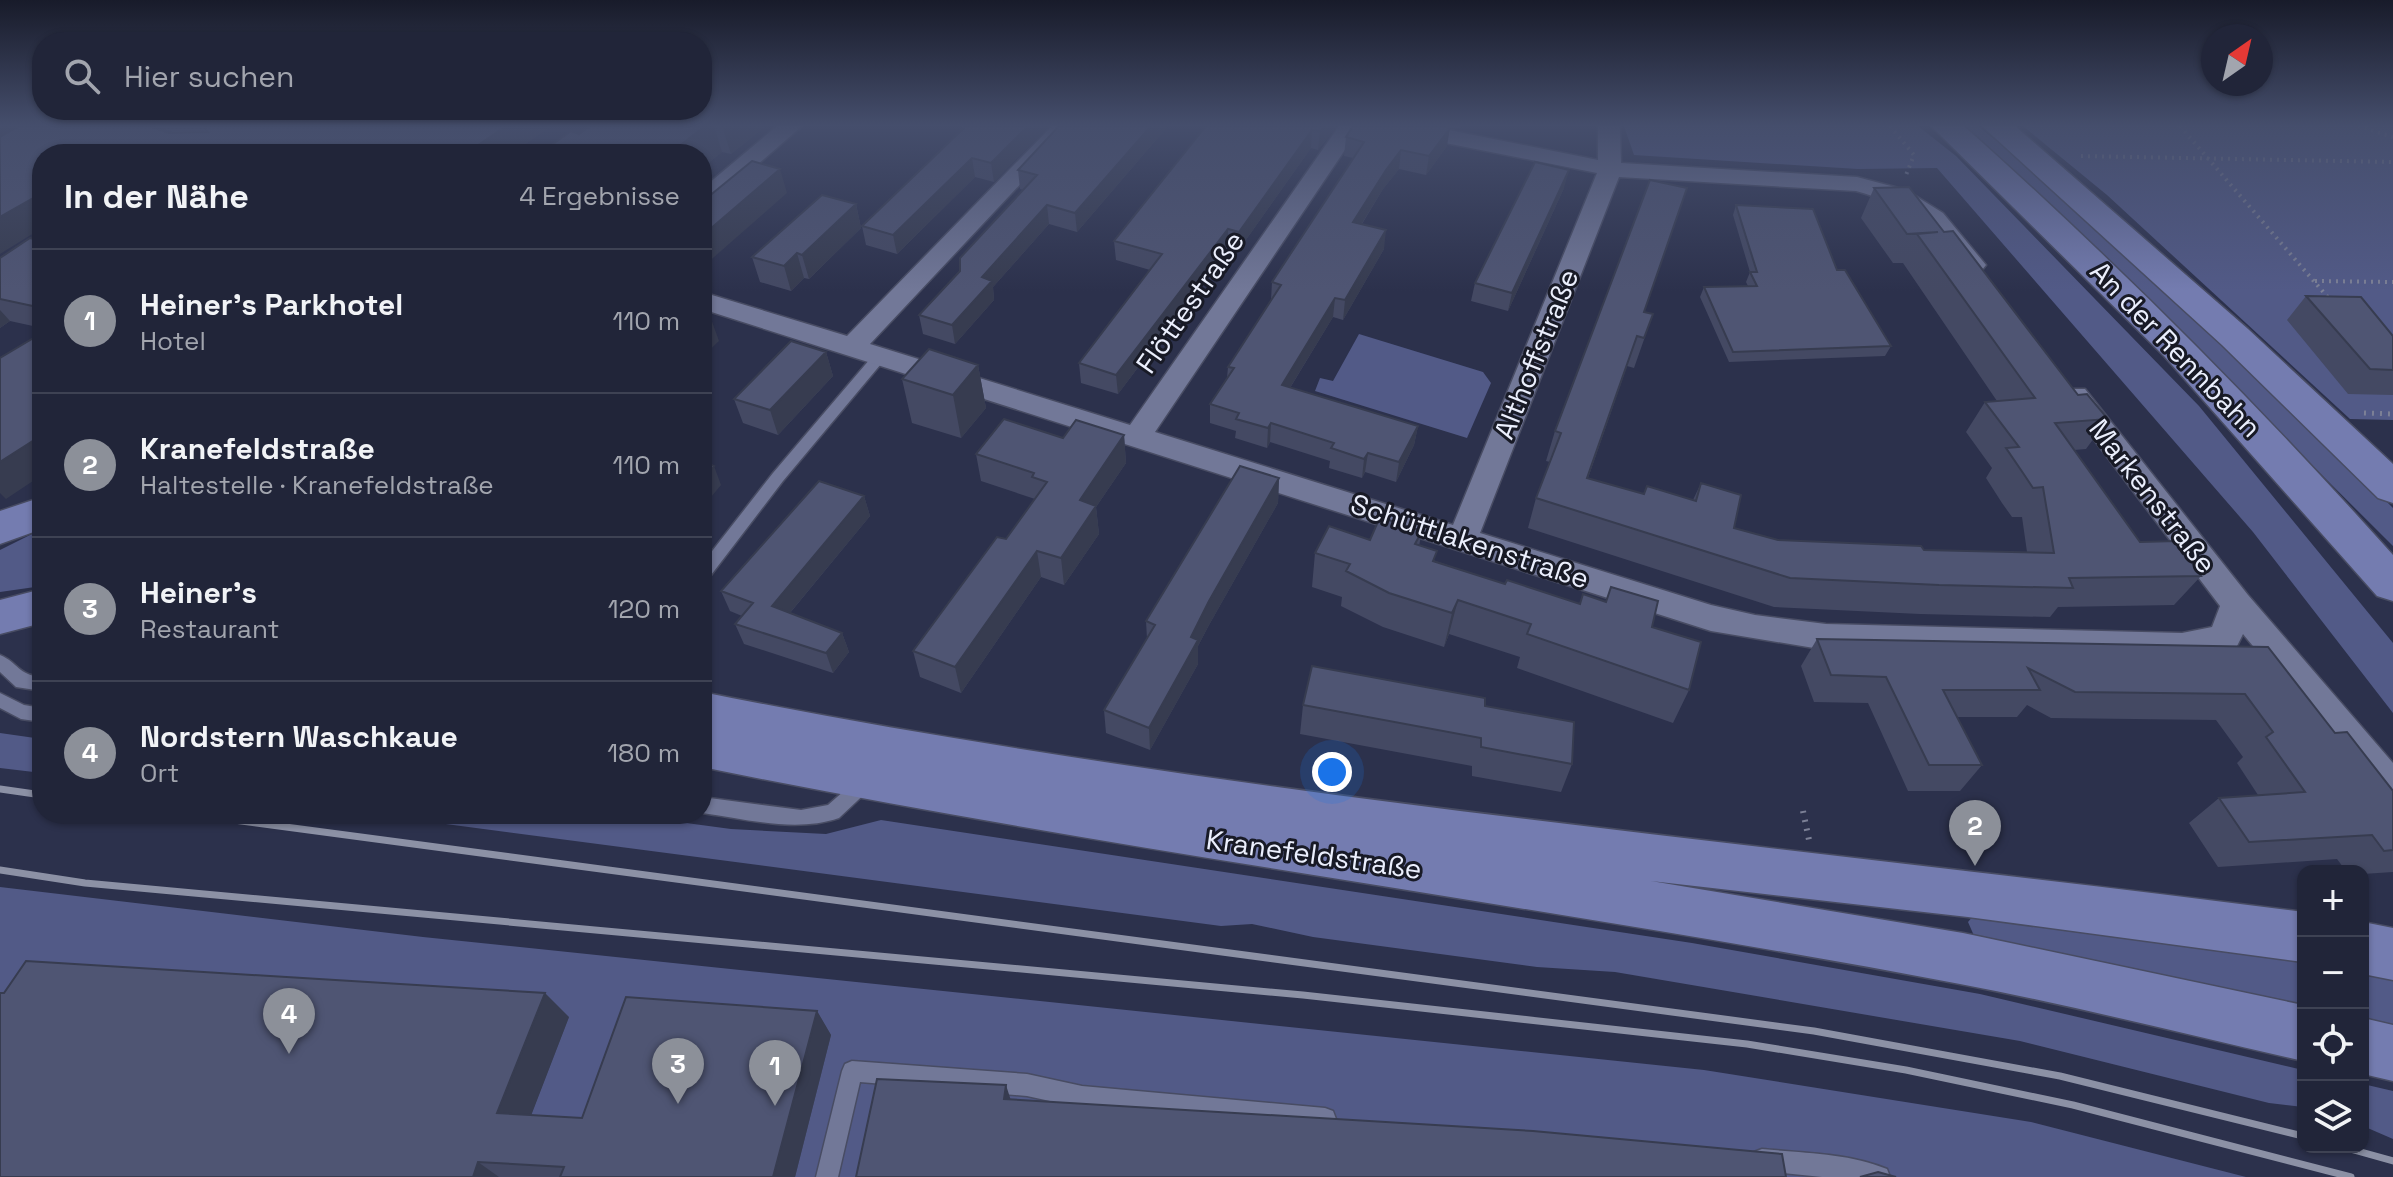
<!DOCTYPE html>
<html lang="de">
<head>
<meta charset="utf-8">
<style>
	body { margin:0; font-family:"Space Grotesk",sans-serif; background:#292d41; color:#f1f3f6 }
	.controls { position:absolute; right:24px; bottom:24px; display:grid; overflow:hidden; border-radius:16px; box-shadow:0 2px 6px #0004 }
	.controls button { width:72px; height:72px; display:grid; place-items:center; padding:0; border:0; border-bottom:2px solid #3e4253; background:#212539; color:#f1f3f6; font:40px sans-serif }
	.compass { position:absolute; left:2201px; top:24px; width:72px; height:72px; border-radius:50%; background:#212539; box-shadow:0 2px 6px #0004; rotate:34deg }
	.you { position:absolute; left:1332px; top:772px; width:28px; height:28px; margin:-20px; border:6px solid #fff; border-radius:50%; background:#1a73e8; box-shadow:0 0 0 12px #1a73e833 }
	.badge { display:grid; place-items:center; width:52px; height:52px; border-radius:50%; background:#8c9099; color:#fff; font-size:26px; font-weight:700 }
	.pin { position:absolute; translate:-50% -66px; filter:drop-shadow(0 2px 4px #0008) }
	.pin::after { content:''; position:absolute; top:42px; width:28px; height:24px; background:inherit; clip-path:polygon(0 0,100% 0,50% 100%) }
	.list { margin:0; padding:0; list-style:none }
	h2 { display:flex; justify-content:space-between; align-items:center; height:104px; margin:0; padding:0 32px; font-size:34px }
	h2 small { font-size:26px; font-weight:400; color:#a2a5ae }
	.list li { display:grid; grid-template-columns:52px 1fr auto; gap:24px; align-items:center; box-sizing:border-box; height:144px; padding:0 32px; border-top:2px solid #3e4253 }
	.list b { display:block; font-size:30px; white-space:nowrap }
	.list p { margin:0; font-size:26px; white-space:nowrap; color:#a2a5ae }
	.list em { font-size:26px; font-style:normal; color:#a2a5ae }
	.icon { flex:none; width:44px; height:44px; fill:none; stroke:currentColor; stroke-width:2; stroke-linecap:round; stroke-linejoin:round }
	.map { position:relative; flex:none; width:2393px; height:1177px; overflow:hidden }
	.search { position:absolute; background:#212539; box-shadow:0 2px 6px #0004; left:32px; top:32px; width:680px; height:88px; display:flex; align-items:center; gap:20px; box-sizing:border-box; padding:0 28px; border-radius:32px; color:#a2a5ae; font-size:30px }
	.panel { position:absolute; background:#212539; box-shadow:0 2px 6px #0004; left:32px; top:144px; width:680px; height:680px; border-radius:32px }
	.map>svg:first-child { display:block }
	.green { fill:#525a87 }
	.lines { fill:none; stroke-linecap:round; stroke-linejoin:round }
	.lane-casing { stroke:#484c63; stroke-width:3 }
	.street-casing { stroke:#484c63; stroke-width:3 }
	.secondary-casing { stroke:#484c63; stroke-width:3 }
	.path-far2 { stroke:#7c8096; stroke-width:4; stroke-dasharray:2 5; stroke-linecap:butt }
	.path-far1 { stroke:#7c8096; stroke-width:5; stroke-dasharray:2 6; stroke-linecap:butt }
	.path { stroke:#7c8096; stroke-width:6; stroke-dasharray:2 7; stroke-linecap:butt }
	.lane { fill:#727898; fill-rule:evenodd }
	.street { fill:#727898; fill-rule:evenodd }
	.secondary { fill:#747cb0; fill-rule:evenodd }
	.rail { stroke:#8c91a5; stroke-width:7 }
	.wall { fill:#444963 }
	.shaded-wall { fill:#373c50 }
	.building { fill:#4f5573; stroke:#373c50; stroke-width:2 }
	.labels { text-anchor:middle; stroke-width:6; stroke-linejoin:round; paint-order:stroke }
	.street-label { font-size:28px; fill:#ebeffd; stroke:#181a26 }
</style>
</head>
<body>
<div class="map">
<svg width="2393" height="1177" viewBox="0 0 2393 1177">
	<rect width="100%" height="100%" fill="#2c314c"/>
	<path class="green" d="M1624 126H1918L1956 156 2199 406 2393 643V713L2253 532 1937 168 1858 169 1634 155Z
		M1959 126H1978L1998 142C2134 260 2266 380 2393 508V546L2103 257Z
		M2023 126H2393V420L2350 419 2107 195Z
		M1359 334 1483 372 1491 383 1467 438 1315 391 1320 378 1333 381Z
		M42 529V586L0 592V550Z
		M0 733 42 739V773L0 768Z
		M370 814H619L731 829 826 834 881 820 1692 943 1980 994 2303 1070V1107L2269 1103 2020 1041 1615 972 1537 967 1313 937 1252 924 1221 926Z
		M0 887 423 937 1704 1070 2031 1122 2246 1177H0Z
		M1974 915 2303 959V1012L1975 938 1968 922Z
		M2363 969 2393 974V1031L2363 1025Z
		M2363 1084 2393 1091V1139L2363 1126Z"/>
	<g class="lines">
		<g class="lane-casing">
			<path id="lane" d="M881 351 888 355 886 358 783 481 708 579 702 581V564L773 473 876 352Z
				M0 655C19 663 17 675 42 677V691L16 687 0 672Z
				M0 693 24 705 42 708V722L21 719 0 708Z
				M867 773 873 776 876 781 873 786 839 818C796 833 746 819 702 813V797L801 810 828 805 861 776Z
				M852 1061 1027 1074 1082 1086 1325 1108 1333 1111 1336 1119 1333 1127 1325 1130 1082 1108 1027 1096 860 1082 838 1177H816L842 1071 845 1064Z
				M1762 1149C1803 1153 1849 1153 1887 1169L1890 1177H1822L1762 1171 1754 1168 1751 1160 1754 1152Z"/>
		</g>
		<g class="street-casing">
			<path id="street" d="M777 126H802L710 206 702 208V189Z
				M1052 126H1075L870 344 1130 425 1339 126H1361L1155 432 1453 525 1597 173 1395 133 1384 126H1429L1598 160V126H1620L1621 163 1857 177 1906 190 1943 213 1986 265 1982 270H1964C1929 228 1911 206 1856 191L1619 177 1480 533 1711 605 1755 615 1826 624 2182 633 2212 627 2220 606 2061 396 2065 389H2085L2248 595 2393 763V805L2380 800 2243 634 2237 646 2182 659 1826 650 1711 631 702 309V292L847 336Z"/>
		</g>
		<g class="secondary-casing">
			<path id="secondary" d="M1931 126H1964C2115 261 2258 404 2393 555V601L2377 596 2164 356Z
				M1982 126H2015L2248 329 2393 464V503L2378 498 2222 345Z
				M42 497V529L0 544V511Z
				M42 589V623L0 634V600Z
				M702 692C1231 798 1768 843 2303 912V962L1968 917 1651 881 1963 933 2303 1005V1061C2189 1035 2075 1006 1960 984 1542 905 1119 852 702 767Z
				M2363 922 2393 928V980L2363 974Z
				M2363 1018 2393 1025V1081L2363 1074Z"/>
		</g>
		<path class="path-far2" d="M1890 126 1914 155 1906 175
			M2180 126 2331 301
			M2358 126 2393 137
			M2081 156 2393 162
			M2315 281 2393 282"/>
		<path class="path-far1" d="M2364 413 2393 414"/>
		<path class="path" d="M1803 811 1809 840"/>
		<use href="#lane" class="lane"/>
		<use href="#street" class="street"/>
		<use href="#secondary" class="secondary"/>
		<path class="rail" d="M0 789 42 795
			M189 814 1814 1031 2060 1076 2303 1136
			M0 870 85 883 1303 995 1747 1044 1906 1070 2073 1105 2351 1177
			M2343 1147 2393 1161"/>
	</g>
	<path class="wall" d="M0 126 169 133H176L154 126H551L511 154H42Z
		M590 126H766L731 154 722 152 702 168V154L579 134Z
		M962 126H1049L994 182 975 177 897 254 866 245 862 226 963 129Z
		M1168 126 1077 232 1049 224 993 287 994 300 955 344 923 334 919 315 960 271 1023 190 1020 189 1018 170Z
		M1206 126H1337L1318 150 1311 148 1238 251 1228 248 1118 394 1081 383 1079 363 1150 270 1116 260 1114 241Z
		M1444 126H1461L1459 129Z
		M1346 137 1447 146 1426 175 1399 169 1383 189 1362 224 1384 249 1343 320 1333 317 1290 388 1418 426 1414 445 1396 482 1365 472 1362 478 1329 468 1330 461 1270 442 1267 448 1235 438 1236 431 1210 423V404L1227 378 1228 367 1271 300 1272 282 1353 158 1344 156Z
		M1564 188 1508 311 1471 301 1475 283Z
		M1874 188 1944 232 2078 395 2108 419 2086 449 2074 450 2140 542 2201 576 2174 605 2058 607 2050 617 1920 614 1774 607 1528 528 1536 498 1550 462 1546 461 1555 431 1645 312 1653 314 1634 368 1627 366 1588 478 1644 494 1693 500 1701 483 1734 528 1778 540 1924 550 2027 552 2022 517H2012L2002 503 1986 478 1992 468 1966 432 1985 402 1997 401 1903 263H1893L1861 218Z
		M856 204 861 228 809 279 804 278 791 291 760 282 752 257Z
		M1736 205 1837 270 1891 346 1885 356 1729 362 1700 297 1704 287 1748 286 1746 282 1750 272 1733 215Z
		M42 241V328L10 321 0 328V258Z
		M2306 296 2393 336V395L2348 394 2287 320Z
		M826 352 833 376 778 435 743 423 734 399Z
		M978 365 986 408 961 438 912 423 902 379Z
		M1124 435 1126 463 1096 507 1099 534 1064 585 1041 577 961 693 920 677 913 651 1006 539 1035 499 981 481 976 454 1063 438Z
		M1279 478 1278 503 1209 625 1198 646V664L1150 750 1106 733 1104 710 1147 639 1146 621Z
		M864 496 870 516 790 613 842 633 849 652 833 673 744 644 735 624 742 616 730 611 721 591Z
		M1422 531 1419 546 1435 561 1505 584 1580 604 1606 602 1611 587 1652 627 1689 690 1673 723 1517 668 1520 657 1449 634 1444 647 1383 627 1341 606 1342 597 1312 587 1315 553 1370 540Z
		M1817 639 2268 647 2335 733 2393 791V872L2363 874V871H2346L2337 859 2218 867 2189 823 2219 798 2258 795 2237 763 2243 757 2216 720 2051 718 2027 705 2017 717H1957L1982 765 1960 791H1908L1868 703 1814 702 1801 666Z
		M1303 705 1485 706 1572 764 1561 792 1472 776V766L1300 734Z
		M817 1011 831 1035 795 1177H0L569 1017 531 1115 582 1118Z"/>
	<path class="shaded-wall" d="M0 126H38L0 149Z
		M506 126H551L511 154H465Z
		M705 126H714L722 152 702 168V154H669Z
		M722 126H766L731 154Z
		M1028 126H1049L994 182 991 163Z
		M1151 126H1168L1077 232 1075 213Z
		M1324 126H1337L1318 150 1320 131Z
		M1450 128 1447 146 1426 175 1429 156Z
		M1312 130 1311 148 1238 251 1239 232Z
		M1401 150 1399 169 1383 189 1351 241 1353 222 1386 170Z
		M972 158 975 177 897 254 893 235Z
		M780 169 787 193 705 265 702 258V236Z
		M1569 170 1564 188 1508 311 1512 293Z
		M42 193V228L0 254V217Z
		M856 204 861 228 809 279 802 255Z
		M1047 205 1049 224 993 287 994 300 955 344 952 325 982 277Z
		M1228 229V248L1118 394 1116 375Z
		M1386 230 1384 249 1343 320 1345 300Z
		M797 253 804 278 791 291 784 266Z
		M1335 298 1333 317 1280 404 1282 385Z
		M707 308 719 341 702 357V313Z
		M0 310 10 321 0 328Z
		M826 352 833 376 778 435 770 410Z
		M978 365 986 408 961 438 953 395Z
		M1271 423 1270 442 1267 448 1268 428Z
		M1418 426 1414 445 1396 482 1399 462Z
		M42 435V475L6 499 0 493V462Z
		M1124 435 1126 463 1096 507 1099 534 1064 585 1061 558 1080 500Z
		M1368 453 1365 472 1362 478 1364 459Z
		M714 466 721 485 702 508V479Z
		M1279 478 1278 503 1209 625 1198 646V664L1150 750 1149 728 1191 637 1209 601Z
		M864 496 870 516 779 626 772 606Z
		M1037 551 1041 577 961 693 955 667Z
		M1458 600 1449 634 1444 647 1452 613Z
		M842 633 849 652 833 673 826 653Z
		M545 993 569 1017 524 1134 497 1113Z
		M817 1011 831 1035 795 1177H773Z
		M1006 1085 1013 1107 1004 1099Z
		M478 1162 499 1177H473Z"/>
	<path class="building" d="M19 126H149L169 133 208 132 204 126H506L465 154H42V193L0 217V137Z
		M590 126H705L669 154H539L571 131 579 134Z
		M966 126H1028L991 163 972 158 893 235 862 226Z
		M1059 126H1151L1075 213 1047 205 982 277 992 281 952 325 919 315 960 271V258L1037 175 1018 170Z
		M1206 126H1324L1320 131 1312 130 1239 232 1228 229 1116 375 1079 363 1162 254 1114 241Z
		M1353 126H1441L1450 128 1429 156 1401 150 1386 170 1353 222 1386 230 1345 300 1335 298 1282 385 1418 426 1399 462 1368 453 1364 459 1331 448 1334 443 1271 423 1268 428 1236 419 1239 413 1210 404 1234 368 1228 367 1281 285 1272 282 1364 142 1346 137Z
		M752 161 780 169 702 236V202Z
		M1535 162 1569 170 1512 293 1475 283Z
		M1650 180 1687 188 1644 312 1653 314 1644 338 1637 336 1587 478 1644 494 1647 486 1696 501 1701 483 1741 495 1734 528 1778 540 1921 546 1924 550 2054 553 2043 487 2033 488 2023 473 2006 448 2019 447 1985 402 2035 398 1917 234 1938 232 1907 234 1874 188 1909 187 1944 232 1953 231 2078 395 2087 394 2108 419 2055 423 2140 542 2177 541 2201 576 2069 578 2073 588 1939 585 1790 578 1536 498 1561 433 1555 431Z
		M822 195 856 204 802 255 797 253 784 266 752 257Z
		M1736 205 1813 209 1837 270H1845L1891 346 1733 352 1704 287 1757 286 1750 272H1757Z
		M30 238 42 241V308L0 299V258Z
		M2306 296 2361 297 2393 336V370L2370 369Z
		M42 333V435L0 462V358Z
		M791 341 826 352 770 410 734 399Z
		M929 349 978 365 953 395 902 379Z
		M1004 419 1063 438 1076 420 1124 435 1080 500 1096 506 1061 558 1037 551 955 667 913 651 997 537 1006 539 1047 482 1032 477 1034 473 976 454Z
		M702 461 714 466 702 479Z
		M1240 466 1279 478 1209 601 1191 637 1198 640 1149 728 1104 710 1155 625 1146 621Z
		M819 481 864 496 772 606 842 633 826 653 735 624 753 603 721 591Z
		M1380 517 1422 531 1415 544 1437 551 1433 561 1505 584 1507 580 1580 604 1583 594 1606 602 1611 587 1658 601 1652 627 1701 642 1689 690 1527 634 1531 624 1458 600 1452 613 1389 593 1346 571 1350 564 1315 553 1329 526 1370 540Z
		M1817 639 2268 647 2335 733 2347 732 2393 791V850L2384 851 2372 835 2249 842 2219 798 2305 792 2266 737 2273 732 2245 694 2075 692 2028 668 2040 690H1943L1982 765H1929L1886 677 1831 675Z
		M1312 666 1485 698V706L1574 722 1572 764 1481 747V738L1303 705Z
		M26 961 545 993 497 1113 582 1118 626 997 817 1011 773 1177H560L564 1167 478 1162 473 1177H0V993H4Z
		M877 1079 1006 1085 1004 1099 1533 1131 1782 1154 1786 1177H856Z
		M1878 1172 1896 1177H1860Z"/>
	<linearGradient id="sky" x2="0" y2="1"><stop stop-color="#181b2a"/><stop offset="0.43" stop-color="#454e6c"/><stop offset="1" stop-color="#454e6c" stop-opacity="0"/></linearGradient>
	<rect width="2393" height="291" fill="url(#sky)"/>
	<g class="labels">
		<g class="street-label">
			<text transform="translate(1190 302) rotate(-55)" y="10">Flöttestraße</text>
			<text transform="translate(2176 349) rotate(46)" y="10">An der Rennbahn</text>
			<text transform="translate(1536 354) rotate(-68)" y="10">Althoffstraße</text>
			<text transform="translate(2153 496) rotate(52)" y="10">Markenstraße</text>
			<text transform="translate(1470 541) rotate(18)" y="10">Schüttlakenstraße</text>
			<text transform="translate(1314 854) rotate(8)" y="10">Kranefeldstraße</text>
		</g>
	</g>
</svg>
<div class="controls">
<button>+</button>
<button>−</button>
<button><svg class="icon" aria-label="locate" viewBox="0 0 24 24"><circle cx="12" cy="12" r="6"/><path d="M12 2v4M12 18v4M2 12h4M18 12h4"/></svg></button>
<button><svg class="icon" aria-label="layers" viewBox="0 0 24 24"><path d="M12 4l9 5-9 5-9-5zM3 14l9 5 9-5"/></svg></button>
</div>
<svg class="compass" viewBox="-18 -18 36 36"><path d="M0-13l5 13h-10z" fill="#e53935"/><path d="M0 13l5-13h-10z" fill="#a2a5ae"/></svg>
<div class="you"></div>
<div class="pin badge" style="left:775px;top:1106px">1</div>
<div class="pin badge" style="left:1975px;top:866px">2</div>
<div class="pin badge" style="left:678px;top:1104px">3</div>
<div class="pin badge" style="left:289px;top:1054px">4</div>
<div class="search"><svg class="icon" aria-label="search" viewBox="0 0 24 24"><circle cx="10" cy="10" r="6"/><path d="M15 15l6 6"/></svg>Hier suchen</div>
<section class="panel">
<h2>In der Nähe<small>4 Ergebnisse</small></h2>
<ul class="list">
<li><span class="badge">1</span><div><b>Heiner's Parkhotel</b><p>Hotel</p></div><em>110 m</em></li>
<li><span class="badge">2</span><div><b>Kranefeldstraße</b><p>Haltestelle · Kranefeldstraße</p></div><em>110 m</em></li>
<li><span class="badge">3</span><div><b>Heiner's</b><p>Restaurant</p></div><em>120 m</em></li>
<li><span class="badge">4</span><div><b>Nordstern Waschkaue</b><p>Ort</p></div><em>180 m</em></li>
</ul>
</section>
</div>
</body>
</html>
